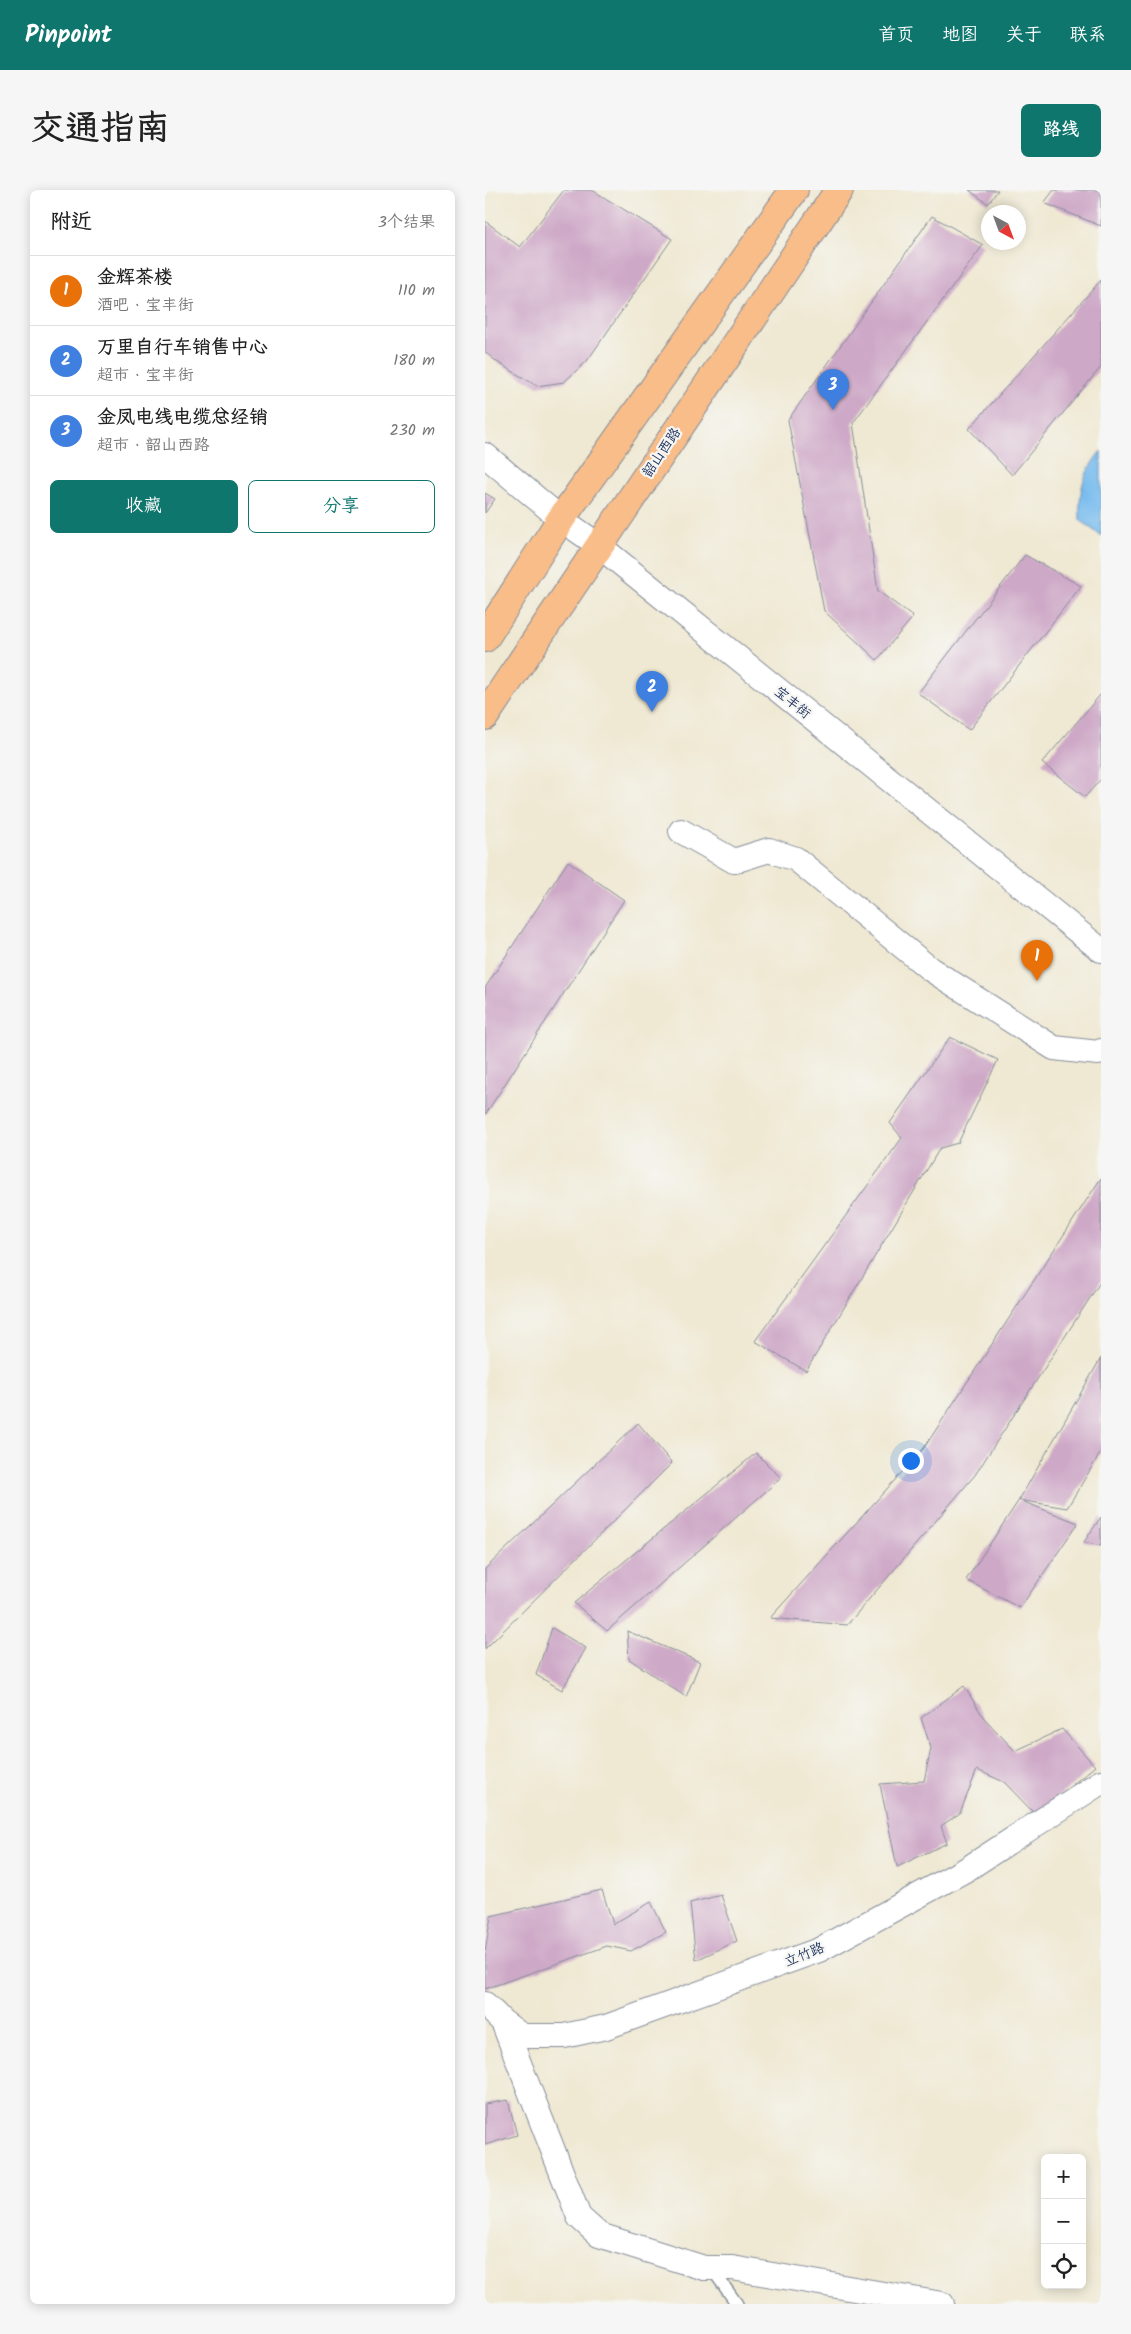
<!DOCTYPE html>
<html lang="zh">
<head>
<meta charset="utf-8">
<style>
	body { margin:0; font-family:Kalam,"LXGW WenKai TC",sans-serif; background:#f6f6f6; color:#222 }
	.controls { position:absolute; right:15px; bottom:15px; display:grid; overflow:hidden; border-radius:8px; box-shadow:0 2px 12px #0003 }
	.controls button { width:45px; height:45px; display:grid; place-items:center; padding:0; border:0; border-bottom:1px solid #e0e0e0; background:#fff; color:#222; font:25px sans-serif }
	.compass { position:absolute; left:496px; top:15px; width:45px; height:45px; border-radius:50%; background:#fff; box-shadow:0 2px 12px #0003; rotate:139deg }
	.you { position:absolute; left:425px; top:1270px; width:18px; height:18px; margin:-12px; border:4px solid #fff; border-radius:50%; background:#1a73e8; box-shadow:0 0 0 8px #1a73e833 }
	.badge { display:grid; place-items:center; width:32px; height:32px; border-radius:50%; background:#0f766e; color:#fff; font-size:16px; font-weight:700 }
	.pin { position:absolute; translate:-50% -41px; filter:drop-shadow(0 1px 2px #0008) }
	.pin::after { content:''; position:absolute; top:26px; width:18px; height:15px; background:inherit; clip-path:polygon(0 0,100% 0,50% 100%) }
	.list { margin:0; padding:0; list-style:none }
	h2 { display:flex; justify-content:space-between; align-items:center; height:65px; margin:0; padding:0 20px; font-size:21px }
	h2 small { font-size:16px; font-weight:400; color:#767676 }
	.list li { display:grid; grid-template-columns:32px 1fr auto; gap:15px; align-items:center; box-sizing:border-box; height:70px; padding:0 20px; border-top:1px solid #e0e0e0 }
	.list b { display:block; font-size:19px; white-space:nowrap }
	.list p { margin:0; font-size:16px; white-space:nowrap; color:#767676 }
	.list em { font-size:16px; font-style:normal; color:#767676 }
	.actions { display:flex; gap:10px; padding:15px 20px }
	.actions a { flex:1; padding:11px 0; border:1px solid #0f766e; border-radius:8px; text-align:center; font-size:18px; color:#0f766e }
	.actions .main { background:#0f766e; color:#fff }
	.icon { flex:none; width:28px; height:28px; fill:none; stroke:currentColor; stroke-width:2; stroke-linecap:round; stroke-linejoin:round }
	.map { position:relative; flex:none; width:616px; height:2114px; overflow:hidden; border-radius:8px }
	header { display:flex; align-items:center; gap:30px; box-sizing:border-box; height:70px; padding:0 25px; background:#0f766e; color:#fff }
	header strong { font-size:24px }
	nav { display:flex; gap:28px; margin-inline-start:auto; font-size:18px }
	.intro { display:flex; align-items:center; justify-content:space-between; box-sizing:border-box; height:120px; padding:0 30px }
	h1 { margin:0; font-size:35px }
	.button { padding:12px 22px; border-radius:8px; background:#0f766e; color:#fff; font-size:18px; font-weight:700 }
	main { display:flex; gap:30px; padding:0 30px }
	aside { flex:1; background:#fff; border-radius:8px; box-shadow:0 2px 12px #0003 }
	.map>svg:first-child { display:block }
	.water { fill:#78bcee; stroke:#4a76a6 }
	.building { fill:#cea8c7 }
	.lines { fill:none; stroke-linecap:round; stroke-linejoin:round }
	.service-casing { stroke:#858c98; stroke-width:14 }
	.minor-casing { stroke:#858c98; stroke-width:26 }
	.primary-casing { stroke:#858c98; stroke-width:30 }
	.service { stroke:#fff; stroke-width:11 }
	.minor { stroke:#fff; stroke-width:24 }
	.primary { stroke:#f8bd89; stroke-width:28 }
	.labels { text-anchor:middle; stroke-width:4.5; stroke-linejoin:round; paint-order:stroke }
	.street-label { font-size:14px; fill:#1b2f5e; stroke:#f6f6f2 }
</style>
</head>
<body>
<header>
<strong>Pinpoint</strong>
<nav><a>首页</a><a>地图</a><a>关于</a><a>联系</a></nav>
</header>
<div class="intro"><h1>交通指南</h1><a class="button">路线</a></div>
<main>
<aside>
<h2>附近<small>3个结果</small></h2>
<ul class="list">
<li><span class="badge" style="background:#e8710a">1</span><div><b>金辉茶楼</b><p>酒吧 · 宝丰街</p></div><em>110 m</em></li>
<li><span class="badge" style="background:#3f7fe0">2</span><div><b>万里自行车销售中心</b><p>超市 · 宝丰街</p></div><em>180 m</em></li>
<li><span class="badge" style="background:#3f7fe0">3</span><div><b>金凤电线电缆总经销</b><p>超市 · 韶山西路</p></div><em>230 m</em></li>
</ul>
<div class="actions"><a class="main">收藏</a><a>分享</a></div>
</aside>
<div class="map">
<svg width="616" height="2114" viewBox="0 0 616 2114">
	<rect width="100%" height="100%" fill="#f6f6f2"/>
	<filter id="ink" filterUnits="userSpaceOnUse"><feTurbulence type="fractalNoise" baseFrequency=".02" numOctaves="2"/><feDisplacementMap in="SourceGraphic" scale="10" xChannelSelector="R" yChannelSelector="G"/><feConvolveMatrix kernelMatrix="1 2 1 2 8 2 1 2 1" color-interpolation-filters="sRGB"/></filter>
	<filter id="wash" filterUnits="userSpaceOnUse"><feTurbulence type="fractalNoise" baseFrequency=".0096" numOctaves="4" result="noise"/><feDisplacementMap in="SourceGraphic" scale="20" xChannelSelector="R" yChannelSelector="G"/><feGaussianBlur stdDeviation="1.12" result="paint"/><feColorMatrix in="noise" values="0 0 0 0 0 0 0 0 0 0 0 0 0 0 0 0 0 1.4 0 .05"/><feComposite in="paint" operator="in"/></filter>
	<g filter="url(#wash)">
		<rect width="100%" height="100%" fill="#efe8d2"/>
		<path class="water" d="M616 261V346L595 330C594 301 597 284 616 261Z"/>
		<g id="blocks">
			<path class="building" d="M79 0H107L187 49 102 171 79 192 52 196 12 172 0 162V31L35 57Z
				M484 0H513L503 14Z
				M569 0H616V36L559 13Z
				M447 26 498 55 368 233 393 401 428 427 392 470 339 421 303 230Z
				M616 90V177L527 285 484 239Z
				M0 303 10 309 0 323Z
				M540 365 596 396 484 540 433 503Z
				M616 504V589L600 607 557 573Z
				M83 671 139 710 0 925V798Z
				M465 847 513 870 473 953 455 958 321 1181 270 1151 417 948 405 933Z
				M616 988V1091L490 1285 362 1435 285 1428 439 1258Z
				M616 1168V1262L582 1318 534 1310Z
				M153 1233 187 1273 0 1459V1379Z
				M271 1263 296 1288 122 1441 89 1413Z
				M534 1310 593 1333 535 1418 481 1390Z
				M616 1327V1356L599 1352Z
				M67 1438 101 1458 77 1500 51 1485Z
				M142 1441 215 1472 201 1507 144 1469Z
				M479 1496 499 1528 530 1561 577 1539 610 1576 551 1625 519 1592 492 1580 475 1623 456 1636 462 1653 412 1677 395 1594 439 1591 446 1558 436 1528Z
				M117 1700 128 1734 166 1712 181 1742 146 1761 122 1756 0 1799V1762L6 1726Z
				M236 1705 252 1751 211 1770 205 1713Z
				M23 1910 32 1945 0 1955V1914Z"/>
		</g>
	</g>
	<g filter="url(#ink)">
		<use href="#blocks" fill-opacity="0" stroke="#858c98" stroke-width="1"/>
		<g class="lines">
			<g class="service-casing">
				<path id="service" d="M227 2079 252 2114"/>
			</g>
			<g class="minor-casing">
				<path id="minor" d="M0 265 76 329 113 355 616 760
					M196 641 249 671 284 660 311 669 445 779 569 858 613 863 616 861
					M0 1814 18 1832 37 1846H79L121 1837 334 1760 482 1679 616 1592
					M18 1832 94 2027 114 2045 219 2078H247L457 2114"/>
			</g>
			<g class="primary-casing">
				<path id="primary" d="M0 448 76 329 309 0
					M0 526 354 0"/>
			</g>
			<use href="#service" class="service"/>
			<use href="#minor" class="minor"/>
			<use href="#primary" class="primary"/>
		</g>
	</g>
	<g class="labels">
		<g class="street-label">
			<text transform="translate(176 262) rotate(-56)" y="5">韶山西路</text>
			<text transform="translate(308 512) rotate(39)" y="5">宝丰街</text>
			<text transform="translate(319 1764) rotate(-22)" y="5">立竹路</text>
		</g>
	</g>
</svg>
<div class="controls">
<button>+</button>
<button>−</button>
<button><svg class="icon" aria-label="locate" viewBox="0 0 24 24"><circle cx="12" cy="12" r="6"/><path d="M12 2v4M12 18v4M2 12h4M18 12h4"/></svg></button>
</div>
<svg class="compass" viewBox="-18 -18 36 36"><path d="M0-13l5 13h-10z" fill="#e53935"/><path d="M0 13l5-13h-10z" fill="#767676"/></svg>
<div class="you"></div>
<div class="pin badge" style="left:552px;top:791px;background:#e8710a">1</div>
<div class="pin badge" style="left:167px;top:522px;background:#3f7fe0">2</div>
<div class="pin badge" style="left:348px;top:220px;background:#3f7fe0">3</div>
</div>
</main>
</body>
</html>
